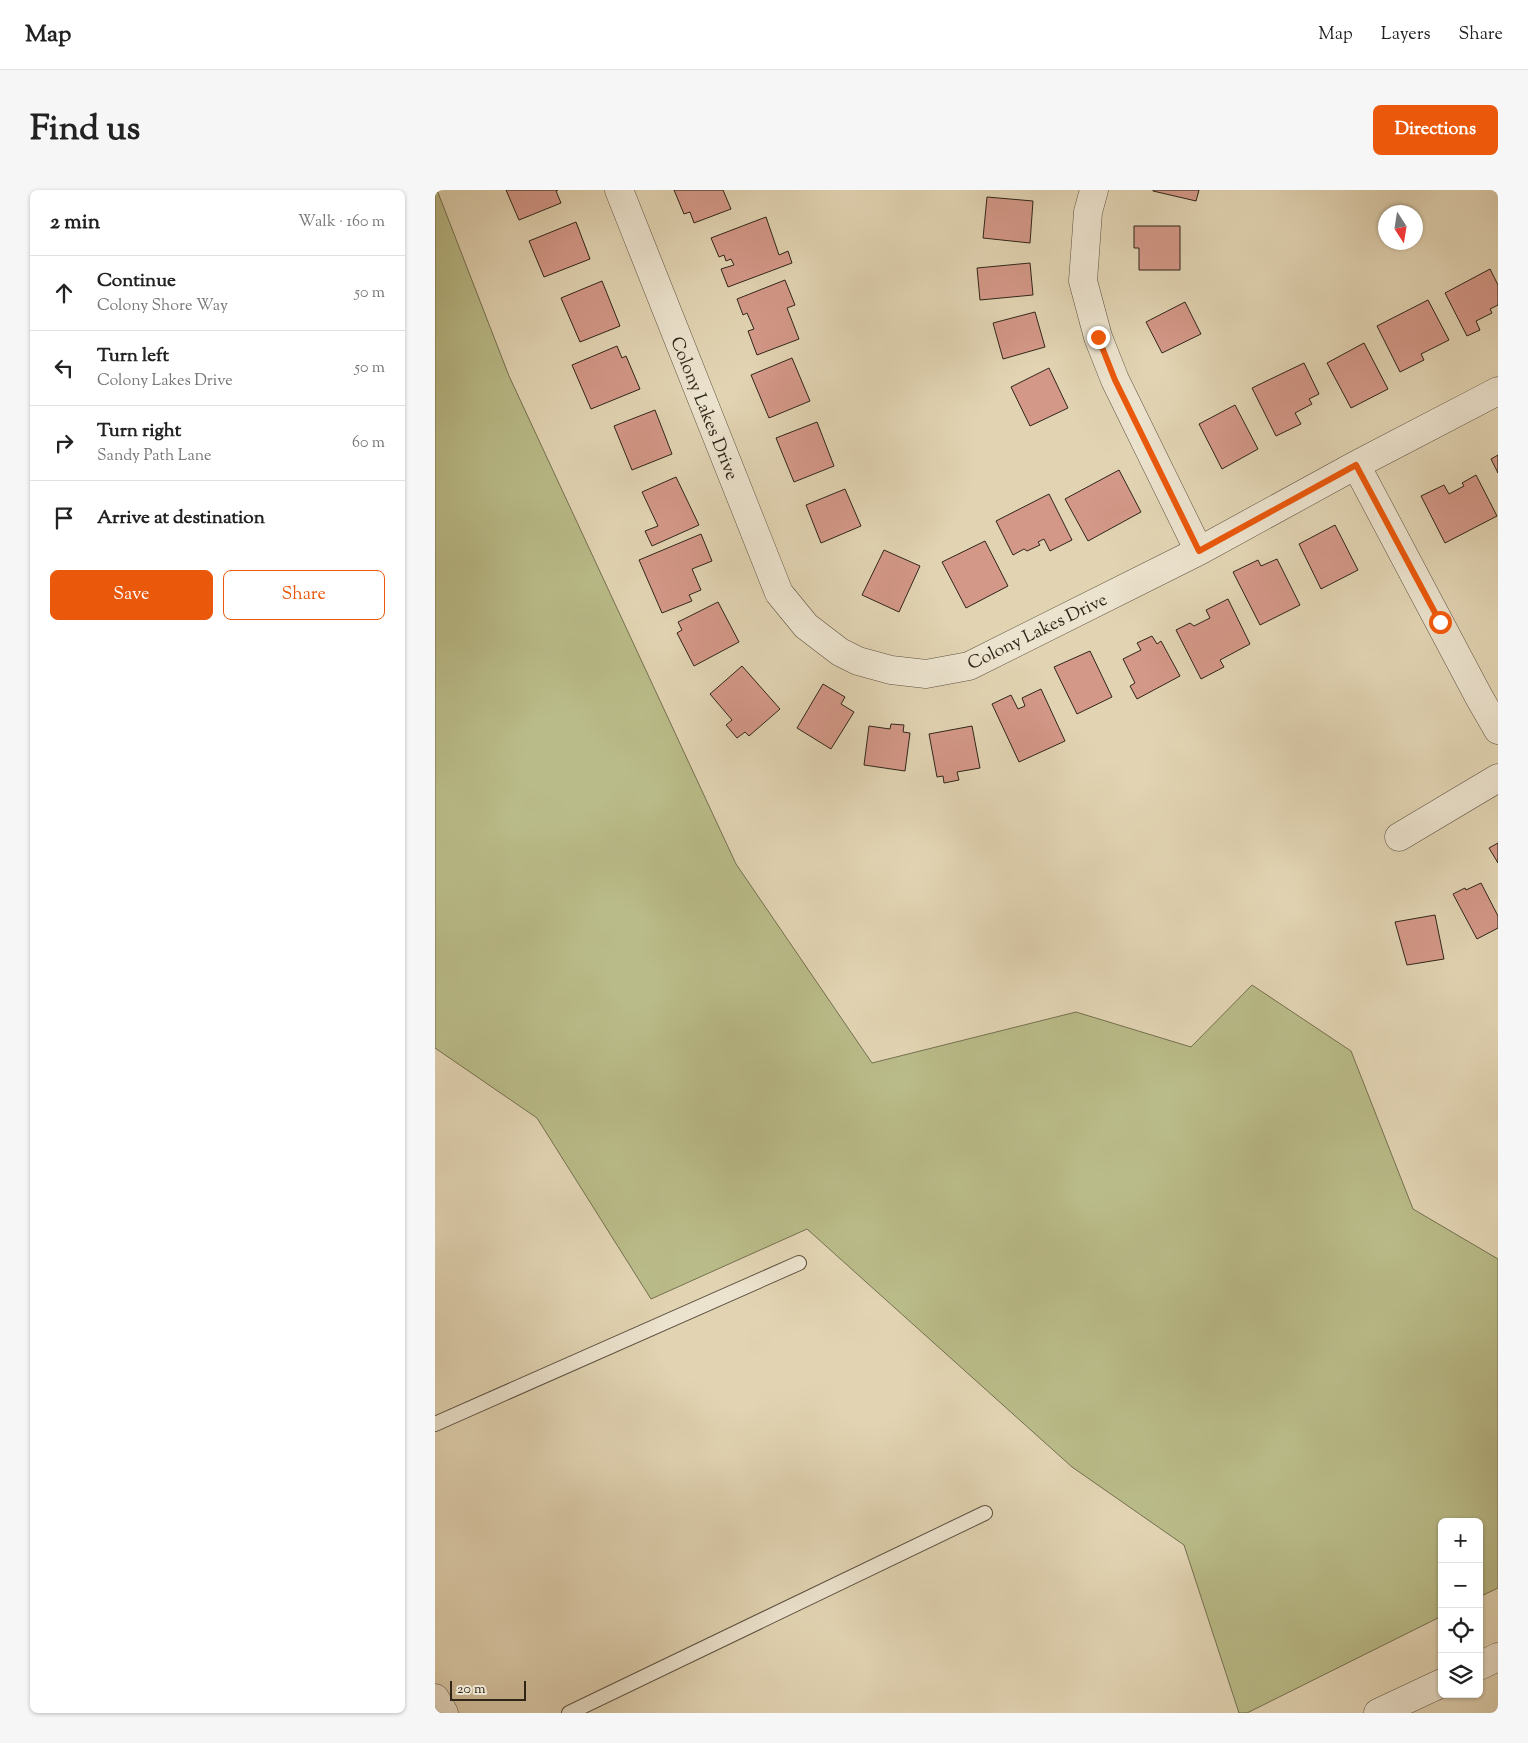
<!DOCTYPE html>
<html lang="en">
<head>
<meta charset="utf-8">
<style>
	body { margin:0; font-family:"Sorts Mill Goudy",serif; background:#f6f6f6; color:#222 }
	.controls { position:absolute; right:15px; bottom:15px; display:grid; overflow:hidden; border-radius:8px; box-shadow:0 1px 4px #0004 }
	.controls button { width:45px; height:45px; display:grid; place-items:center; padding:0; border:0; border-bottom:1px solid #e0e0e0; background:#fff; color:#222; font:25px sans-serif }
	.compass { position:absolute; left:943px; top:15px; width:45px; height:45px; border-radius:50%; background:#fff; box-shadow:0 1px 4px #0004; rotate:168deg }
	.scale { position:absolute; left:15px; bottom:12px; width:76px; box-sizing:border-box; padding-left:5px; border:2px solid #2f2519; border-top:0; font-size:14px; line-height:18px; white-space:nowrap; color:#2f2519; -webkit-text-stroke:4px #ece3ce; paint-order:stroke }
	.stop { position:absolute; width:15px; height:15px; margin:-11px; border:4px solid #ea580c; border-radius:50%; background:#fff }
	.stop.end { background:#ea580c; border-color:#fff; box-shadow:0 1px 5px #0008 }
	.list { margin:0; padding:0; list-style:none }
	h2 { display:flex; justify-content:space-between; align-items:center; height:65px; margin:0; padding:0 20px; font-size:21px }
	h2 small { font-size:16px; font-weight:400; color:#767676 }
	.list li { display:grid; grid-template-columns:32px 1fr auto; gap:15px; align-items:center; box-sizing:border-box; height:75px; padding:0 20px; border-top:1px solid #e0e0e0 }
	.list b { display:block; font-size:19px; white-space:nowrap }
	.list p { margin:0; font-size:16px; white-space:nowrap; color:#767676 }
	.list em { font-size:16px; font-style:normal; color:#767676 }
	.actions { display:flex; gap:10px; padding:15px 20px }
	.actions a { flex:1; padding:11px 0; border:1px solid #ea580c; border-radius:8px; text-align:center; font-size:18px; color:#ea580c }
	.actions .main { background:#ea580c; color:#fff }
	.icon { flex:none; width:28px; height:28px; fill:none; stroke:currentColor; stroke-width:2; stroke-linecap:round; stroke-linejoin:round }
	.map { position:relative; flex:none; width:1063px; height:1523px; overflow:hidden; border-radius:8px }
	header { display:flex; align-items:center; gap:30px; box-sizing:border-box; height:70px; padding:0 25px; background:#fff; border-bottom:1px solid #e0e0e0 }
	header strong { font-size:24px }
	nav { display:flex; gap:28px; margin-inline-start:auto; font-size:18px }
	.intro { display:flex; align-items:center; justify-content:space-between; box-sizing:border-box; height:120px; padding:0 30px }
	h1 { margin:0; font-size:35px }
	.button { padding:12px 22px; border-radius:8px; background:#ea580c; color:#fff; font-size:18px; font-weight:700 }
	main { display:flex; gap:30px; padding:0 30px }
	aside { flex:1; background:#fff; border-radius:8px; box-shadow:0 1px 4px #0004 }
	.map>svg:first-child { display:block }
	.green { fill:#b9bb88; stroke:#747050 }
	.building { fill:#d49888; stroke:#2f2519 }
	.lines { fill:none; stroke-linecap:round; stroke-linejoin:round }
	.service-casing { stroke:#5c5140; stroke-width:16 }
	.minor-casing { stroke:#5c5140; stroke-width:29 }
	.service { stroke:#ece3ce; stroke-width:14 }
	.minor { stroke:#ece3ce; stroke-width:28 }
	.route { stroke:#ea580c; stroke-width:6 }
	.labels { text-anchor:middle; stroke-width:4; stroke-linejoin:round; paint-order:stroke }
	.street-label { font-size:18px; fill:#2f2519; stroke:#ece3ce }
</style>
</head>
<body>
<header>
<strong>Map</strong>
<nav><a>Map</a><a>Layers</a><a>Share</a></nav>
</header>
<div class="intro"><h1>Find us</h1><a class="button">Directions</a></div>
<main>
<aside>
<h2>2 min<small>Walk · 160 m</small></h2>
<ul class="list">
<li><svg class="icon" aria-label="ahead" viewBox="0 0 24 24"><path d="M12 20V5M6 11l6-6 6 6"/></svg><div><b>Continue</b><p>Colony Shore Way</p></div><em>50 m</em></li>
<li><svg class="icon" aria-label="left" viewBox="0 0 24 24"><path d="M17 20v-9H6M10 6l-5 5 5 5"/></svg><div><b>Turn left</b><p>Colony Lakes Drive</p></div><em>50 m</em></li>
<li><svg class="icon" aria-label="right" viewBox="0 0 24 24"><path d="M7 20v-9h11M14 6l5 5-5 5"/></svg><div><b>Turn right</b><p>Sandy Path Lane</p></div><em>60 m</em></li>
<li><svg class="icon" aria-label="arrive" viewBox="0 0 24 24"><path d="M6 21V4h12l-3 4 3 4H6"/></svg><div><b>Arrive at destination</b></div></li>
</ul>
<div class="actions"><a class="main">Save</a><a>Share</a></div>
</aside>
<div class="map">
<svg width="1063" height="1523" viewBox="0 0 1063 1523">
	<rect width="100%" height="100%" fill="#e2d4b3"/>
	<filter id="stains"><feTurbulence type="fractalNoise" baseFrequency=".004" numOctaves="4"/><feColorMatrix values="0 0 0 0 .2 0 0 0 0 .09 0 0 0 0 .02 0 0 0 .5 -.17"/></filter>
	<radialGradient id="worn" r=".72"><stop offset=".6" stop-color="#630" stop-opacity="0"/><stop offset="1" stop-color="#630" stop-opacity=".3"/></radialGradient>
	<path class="green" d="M0 0H2L74 186 301 674 437 873 641 822 756 857 817 795 916 861 978 1019 1063 1069V1398L1044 1407V1332H1007V1426L812 1523H804L749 1355 637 1277 372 1039 216 1109 102 928 0 858Z"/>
	<path class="building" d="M71 0H123L121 1 126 13 84 30Z
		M239 0H288L296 19 259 33 255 22 249 24Z
		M718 0H764L761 11 718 1Z
		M552 7 598 11 595 53 548 48Z
		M331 27 344 65 353 61 357 73 293 97 286 79 299 75 296 69 291 71 289 65 284 67 276 48Z
		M141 32 155 69 109 87 94 51Z
		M699 36H745V80H704V58H699Z
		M595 73 598 105 545 110 542 78Z
		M1055 79 1063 95V115L1055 119 1057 123 1041 131 1045 140 1032 146 1010 103Z
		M350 90 360 115 352 118 364 149 322 165 313 141 319 139 312 123 308 125 302 109Z
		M167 91 185 136 145 152 126 108Z
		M993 110 1014 150 986 164 989 170 965 182 942 136Z
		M750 112 766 144 727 163 711 132Z
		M600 122 610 157 568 169 558 133Z
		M929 153 953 199 916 218 892 173Z
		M182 156 187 168 191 166 205 199 156 219 137 175Z
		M357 168 375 211 334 228 316 185Z
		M869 173 884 204 874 209 877 214 860 223 866 234 841 246 817 198Z
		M614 178 633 218 595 236 576 197Z
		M800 215 823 259 787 279 764 234Z
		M220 220 237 264 197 280 179 236Z
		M382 232 399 276 359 292 341 248Z
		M1063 265V283L1056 269Z
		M684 280 706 322 653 351 630 309Z
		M1041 285 1062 326 1010 353 986 306 1009 295 1014 304 1029 296 1027 293Z
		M241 287 264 335 217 356 210 341 223 336 207 302Z
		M410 299 426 336 386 353 371 315Z
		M614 304 637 350 615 361 609 349 603 352 605 355 592 361 589 359 578 365 561 331Z
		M900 335 923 380 886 399 864 354Z
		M266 344 277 371 257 379 266 400 254 405 257 411 227 423 204 370Z
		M550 351 573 396 531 418 507 372Z
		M449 360 485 376 464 422 427 405Z
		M842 369 865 415 825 435 798 382 823 370 826 376Z
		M793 409 815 454 785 470 789 477 766 489 741 440 755 433 759 436 775 428 771 420Z
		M283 412 304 452 259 476 242 443 247 440 243 432Z
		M717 446 722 454 726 451 745 486 702 509 695 496 700 493 688 469 706 460 702 453Z
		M655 461 677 507 642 524 619 477Z
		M307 476 345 519 314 546 310 542 302 548 291 535 297 530 275 504Z
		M388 494 410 507 406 514 419 522 396 559 362 538Z
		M606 499 630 551 584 572 557 514 576 505 583 519 590 516 587 508Z
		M456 534 469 535 468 542 475 543 470 581 429 575 434 536 455 539Z
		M537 536 545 578 522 582 524 590 509 593 508 586 502 587 494 544Z
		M1063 653V673L1054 658Z
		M1046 693 1063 726V738L1042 749 1018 704 1030 698 1031 700Z
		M1000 725 1009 769 972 775 960 732Z"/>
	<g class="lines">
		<g class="service-casing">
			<path id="service" d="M0 1234 364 1073
				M134 1523 550 1323"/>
		</g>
		<g class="minor-casing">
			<path id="minor" d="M184 0 344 403 371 436 405 462 423 471 456 480 491 484 534 476 764 361 921 275 1063 201
				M659 0 653 22 648 91 663 147 680 190 764 361
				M921 275 1044 507 1063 540
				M964 647 1063 588
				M1044 1476 1063 1467
				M0 1508 9 1523
				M943 1523 1007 1493"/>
		</g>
		<use href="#service" class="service"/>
		<use href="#minor" class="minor"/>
	</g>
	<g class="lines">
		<path class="route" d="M663 147 680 190 764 361 921 275 1005 432"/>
	</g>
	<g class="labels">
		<g class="street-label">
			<text transform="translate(270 218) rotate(68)" y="6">Colony Lakes Drive</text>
			<text transform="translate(602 441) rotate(-26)" y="6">Colony Lakes Drive</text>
		</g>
	</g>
	<rect width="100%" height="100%" filter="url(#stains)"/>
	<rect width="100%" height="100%" fill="url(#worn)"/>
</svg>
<div class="controls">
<button>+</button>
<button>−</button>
<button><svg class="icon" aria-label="locate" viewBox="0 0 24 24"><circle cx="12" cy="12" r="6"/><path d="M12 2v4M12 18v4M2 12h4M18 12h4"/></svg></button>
<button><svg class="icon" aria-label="layers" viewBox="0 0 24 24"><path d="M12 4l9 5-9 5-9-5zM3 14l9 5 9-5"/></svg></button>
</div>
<svg class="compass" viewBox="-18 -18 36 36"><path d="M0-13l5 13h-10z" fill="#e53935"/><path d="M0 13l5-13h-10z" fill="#767676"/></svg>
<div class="scale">20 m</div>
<div class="stop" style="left:1005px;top:432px"></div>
<div class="stop end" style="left:663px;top:147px"></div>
</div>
</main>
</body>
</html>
